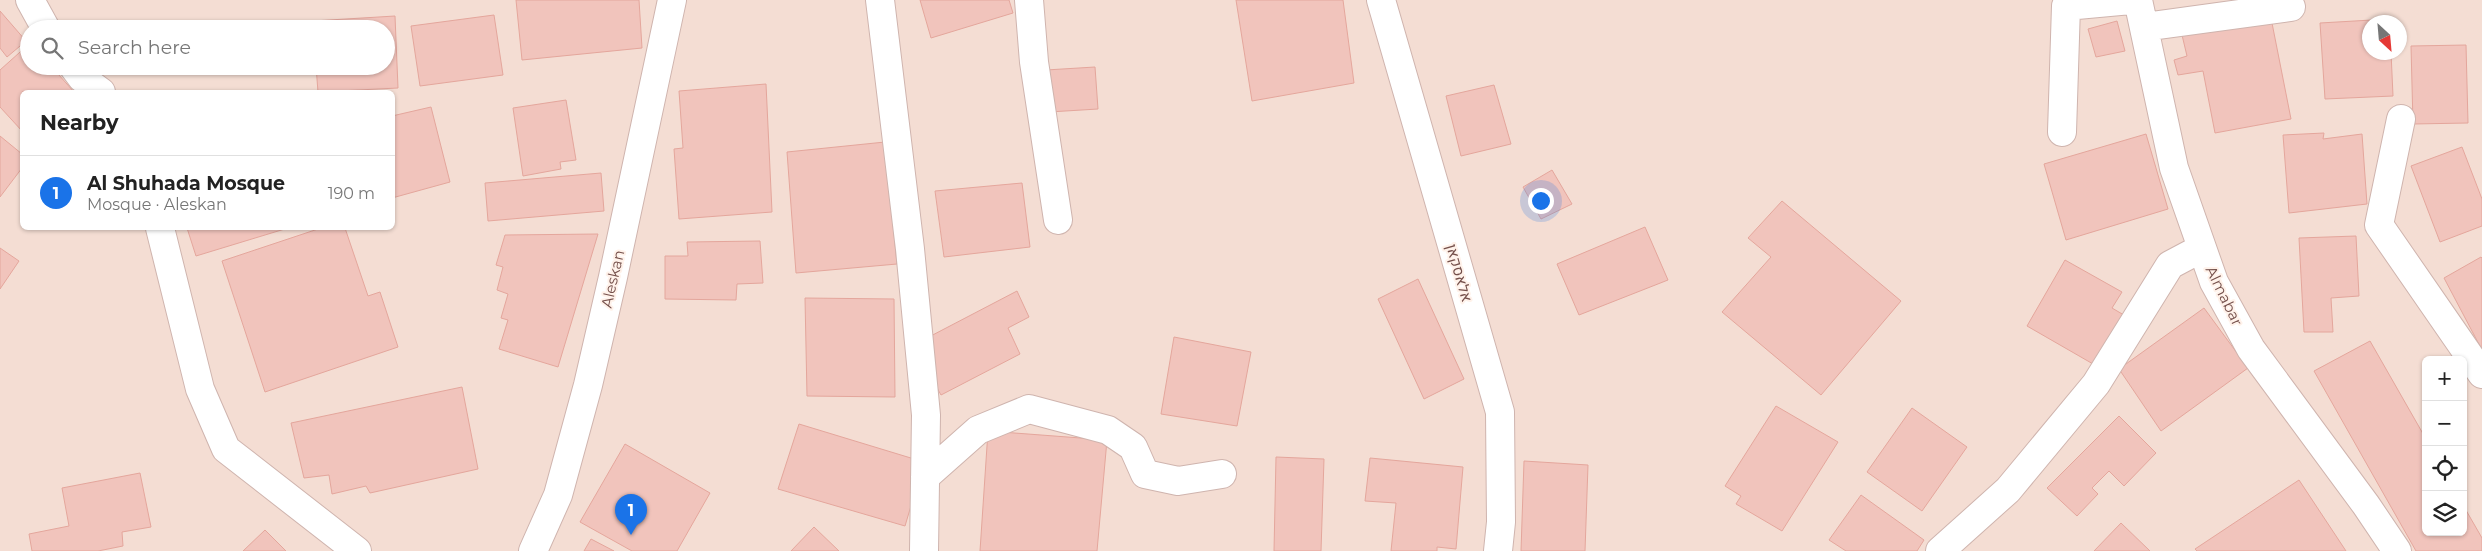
<!DOCTYPE html>
<html lang="en">
<head>
<meta charset="utf-8">
<style>
	body { margin:0; font-family:Montserrat,Heebo,sans-serif; background:#f2f2f2; color:#222 }
	.controls { position:absolute; right:15px; bottom:15px; display:grid; overflow:hidden; border-radius:8px; box-shadow:0 1px 4px #0004 }
	.controls button { width:45px; height:45px; display:grid; place-items:center; padding:0; border:0; border-bottom:1px solid #e0e0e0; background:#fff; color:#222; font:25px sans-serif }
	.compass { position:absolute; left:2362px; top:15px; width:45px; height:45px; border-radius:50%; background:#fff; box-shadow:0 1px 4px #0004; rotate:154deg }
	.you { position:absolute; left:1540px; top:200px; width:18px; height:18px; margin:-12px; border:4px solid #fff; border-radius:50%; background:#1a73e8; box-shadow:0 0 0 8px #1a73e833 }
	.badge { display:grid; place-items:center; width:32px; height:32px; border-radius:50%; background:#1a73e8; color:#fff; font-size:16px; font-weight:700 }
	.pin { position:absolute; translate:-50% -41px; filter:drop-shadow(0 1px 2px #0008) }
	.pin::after { content:''; position:absolute; top:26px; width:18px; height:15px; background:inherit; clip-path:polygon(0 0,100% 0,50% 100%) }
	.list { margin:0; padding:0; list-style:none }
	h2 { display:flex; justify-content:space-between; align-items:center; height:65px; margin:0; padding:0 20px; font-size:21px }
	h2 small { font-size:16px; font-weight:400; color:#767676 }
	.list li { display:grid; grid-template-columns:32px 1fr auto; gap:15px; align-items:center; box-sizing:border-box; height:75px; padding:0 20px; border-top:1px solid #e0e0e0 }
	.list b { display:block; font-size:19px; white-space:nowrap }
	.list p { margin:0; font-size:16px; white-space:nowrap; color:#767676 }
	.list em { font-size:16px; font-style:normal; color:#767676 }
	.icon { flex:none; width:28px; height:28px; fill:none; stroke:currentColor; stroke-width:2; stroke-linecap:round; stroke-linejoin:round }
	.map { position:relative; flex:none; width:2482px; height:551px; overflow:hidden }
	.search { position:absolute; background:#fff; box-shadow:0 1px 4px #0004; left:20px; top:20px; width:375px; height:55px; display:flex; align-items:center; gap:12px; box-sizing:border-box; padding:0 18px; border-radius:28px; color:#767676; font-size:19px }
	.panel { position:absolute; background:#fff; box-shadow:0 1px 4px #0004; left:20px; top:90px; width:375px; height:140px; border-radius:8px }
	.map>svg:first-child { display:block }
	.residential { fill:#f4ddd3; fill-rule:evenodd }
	.building { fill:#f1c4bc; stroke:#e4a69c }
	.lines { fill:none; stroke-linecap:round; stroke-linejoin:round }
	.minor-casing { stroke:#cfb4ae; stroke-width:30 }
	.minor { stroke:#fff; stroke-width:28 }
	.labels { text-anchor:middle; stroke-width:4; stroke-linejoin:round; paint-order:stroke }
	.street-label { font-size:15px; fill:#744f4a; stroke:#fff2ea }
</style>
</head>
<body>
<div class="map">
<svg width="2482" height="551" viewBox="0 0 2482 551">
	<rect width="100%" height="100%" fill="#fcede4"/>
	<path class="residential" d="M0 0H2482V551H0ZM2370 22H2400V52H2370ZM29 29H386V66H29ZM22 92H392V228H22ZM2426 360H2463V532H2426Z"/>
	<path class="building" d="M516 0H639L642 48 522 60Z
		M920 0H1009L1013 13 931 38Z
		M1236 0H1343L1354 83 1252 101Z
		M0 11 26 41 7 57 0 48Z
		M494 15 503 75 420 86 411 26Z
		M395 16 398 88 318 92 316 66H386V29H314L313 21Z
		M2271 18 2291 119 2215 133 2203 71 2178 75 2174 60 2187 56 2182 35Z
		M2389 19V22H2370V52H2391L2393 96 2325 99 2320 23Z
		M2117 21 2125 51 2096 57 2088 29Z
		M29 44V66H51L74 92H22V131L0 107V70Z
		M2466 45 2468 123 2413 124 2411 46Z
		M1095 67 1098 109 1049 112 1046 70Z
		M766 84 772 212 679 219 674 149 683 148 679 91Z
		M1494 85 1511 144 1461 156 1446 96Z
		M566 100 576 160 560 162 561 169 523 176 513 108Z
		M431 107 450 182 392 198V116Z
		M2324 133 2323 139 2362 134 2367 204 2289 213 2283 135Z
		M2146 134 2168 209 2066 240 2044 164Z
		M0 136 22 154V168L0 197Z
		M885 142 897 264 796 273 787 152Z
		M2462 147 2482 199V226L2440 242 2411 166Z
		M1552 170 1572 204 1541 219 1523 187Z
		M601 173 604 211 488 221 485 183Z
		M1022 183 1030 247 944 257 935 191Z
		M1782 201 1901 301 1821 395 1722 312 1771 257 1748 238Z
		M1645 227 1668 280 1579 315 1557 264Z
		M187 228H288L196 256Z
		M321 228H345L368 296 380 292 398 347 265 392 222 261Z
		M598 234 558 367 499 349 508 320 501 318 508 294 497 290 503 267 496 265 505 235Z
		M2356 236 2359 296 2331 298 2333 332H2304L2299 238Z
		M760 241 763 283 737 284 736 300 665 299V256H688L687 242Z
		M0 248 19 261 0 289Z
		M2481 257 2482 258V350L2444 278Z
		M2065 260 2122 292 2112 308 2129 318 2100 368 2027 326Z
		M1418 279 1464 379 1424 399 1378 299Z
		M1017 291 1029 317 1008 328 1020 354 941 395 923 363 925 339Z
		M805 298 894 299 895 397 807 396Z
		M2204 308 2248 368 2161 431 2119 369Z
		M1174 337 1251 352 1237 426 1161 414Z
		M2370 341 2426 439V532H2463V505L2482 538V551H2416L2314 371Z
		M462 387 478 469 370 493 366 486 332 494 329 475 304 478 291 423Z
		M1776 406 1838 442 1782 531 1736 504 1741 496 1725 486Z
		M1912 408 1967 447 1922 511 1867 472Z
		M2119 416 2156 453 2124 486 2109 471 2092 488 2098 494 2077 516 2047 488Z
		M799 424 924 462 905 526 778 489Z
		M988 431 1107 440 1097 551H980Z
		M625 444 710 493 677 551H632L580 522Z
		M1276 457 1324 459 1321 551H1274Z
		M1370 458 1463 467 1456 549 1437 547V551H1391L1396 503 1365 501Z
		M1524 461 1588 465 1585 551H1521Z
		M140 473 151 527 122 532 123 546 98 551H32L29 534 69 526 62 488Z
		M2299 480 2346 551H2197L2195 549Z
		M1861 495 1924 540 1917 551H1846L1829 540Z
		M2121 523 2150 551H2094Z
		M814 527 839 551H791Z
		M265 530 286 551H243Z
		M591 539 614 551H584Z"/>
	<g class="lines">
		<g class="minor-casing">
			<path id="minor" d="M30 0 46 29
				M880 0 910 249 926 415 924 551
				M1029 0 1034 62 1058 220
				M1381 0 1500 412 1501 522 1498 551
				M2138 0 2174 168 2214 282 2251 349 2366 505 2397 551
				M2144 27 2291 7
				M73 66 82 78 101 92
				M2401 119 2379 225 2482 374
				M2062 132 2066 6 2131 0
				M160 228 200 389 226 449 357 551
				M925 477 978 430 1029 409 1108 430 1133 447 1145 474 1178 481 1222 474
				M533 551 558 495 588 385 613 277 672 0
				M1940 551 2008 490 2096 384 2170 265 2202 248"/>
		</g>
		<use href="#minor" class="minor"/>
	</g>
	<g class="labels">
		<g class="street-label">
			<text transform="translate(1459 273) rotate(74)" y="5">אלאסקאן</text>
			<text transform="translate(613 279) rotate(-77)" y="5">Aleskan</text>
			<text transform="translate(2224 296) rotate(64)" y="5">Almabar</text>
		</g>
	</g>
</svg>
<div class="controls">
<button>+</button>
<button>−</button>
<button><svg class="icon" aria-label="locate" viewBox="0 0 24 24"><circle cx="12" cy="12" r="6"/><path d="M12 2v4M12 18v4M2 12h4M18 12h4"/></svg></button>
<button><svg class="icon" aria-label="layers" viewBox="0 0 24 24"><path d="M12 4l9 5-9 5-9-5zM3 14l9 5 9-5"/></svg></button>
</div>
<svg class="compass" viewBox="-18 -18 36 36"><path d="M0-13l5 13h-10z" fill="#e53935"/><path d="M0 13l5-13h-10z" fill="#767676"/></svg>
<div class="you"></div>
<div class="pin badge" style="left:631px;top:535px">1</div>
<div class="search"><svg class="icon" aria-label="search" viewBox="0 0 24 24"><circle cx="10" cy="10" r="6"/><path d="M15 15l6 6"/></svg>Search here</div>
<section class="panel">
<h2>Nearby<small></small></h2>
<ul class="list">
<li><span class="badge">1</span><div><b>Al Shuhada Mosque</b><p>Mosque · Aleskan</p></div><em>190 m</em></li>
</ul>
</section>
</div>
</body>
</html>
